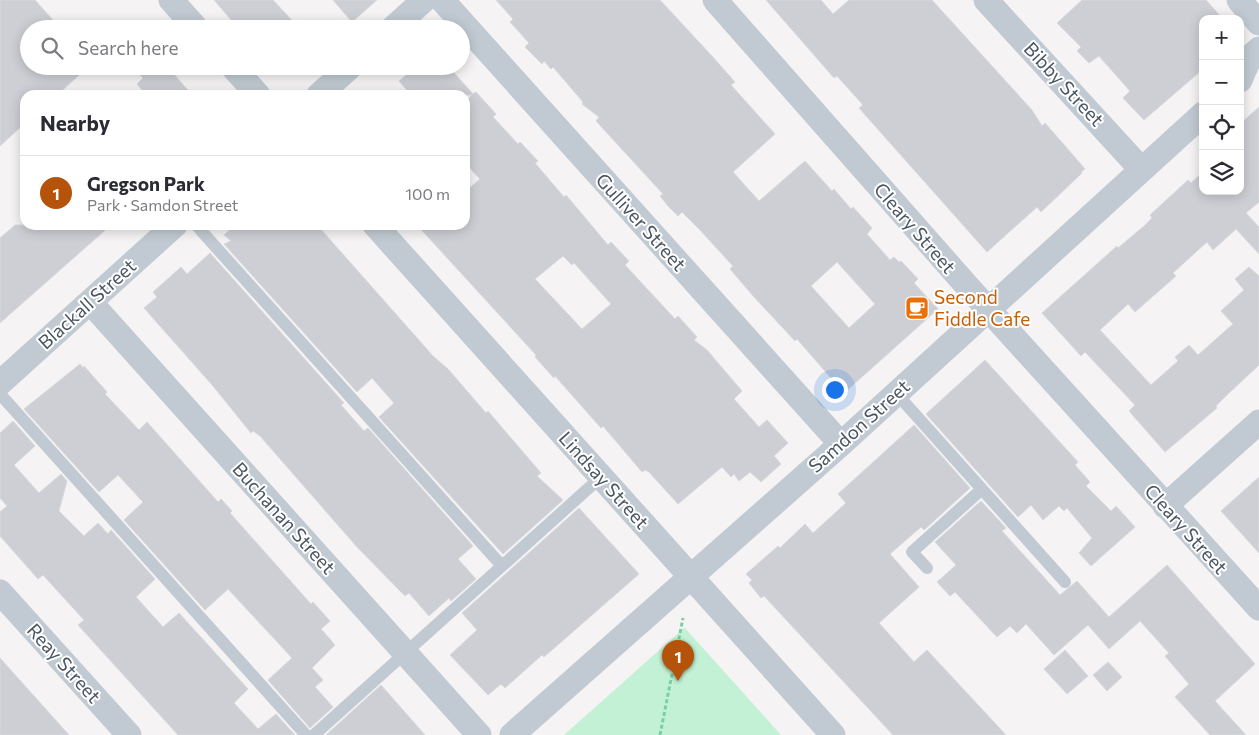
<!DOCTYPE html>
<html lang="en">
<head>
<meta charset="utf-8">
<style>
	body { margin:0; font-family:Commissioner,sans-serif; background:#f7f7f7; color:#2b2b33 }
	.controls { position:absolute; right:15px; top:15px; display:grid; overflow:hidden; border-radius:10px; box-shadow:0 2px 12px #0003 }
	.controls button { width:45px; height:45px; display:grid; place-items:center; padding:0; border:0; border-bottom:1px solid #e1e1e2; background:#fff; color:#2b2b33; font:25px sans-serif }
	.you { position:absolute; left:834px; top:389px; width:18px; height:18px; margin:-12px; border:4px solid #fff; border-radius:50%; background:#1a73e8; box-shadow:0 0 0 8px #1a73e833 }
	.badge { display:grid; place-items:center; width:32px; height:32px; border-radius:50%; background:#b45309; color:#fff; font-size:16px; font-weight:700 }
	.pin { position:absolute; translate:-50% -41px; filter:drop-shadow(0 1px 2px #0008) }
	.pin::after { content:''; position:absolute; top:26px; width:18px; height:15px; background:inherit; clip-path:polygon(0 0,100% 0,50% 100%) }
	.list { margin:0; padding:0; list-style:none }
	h2 { display:flex; justify-content:space-between; align-items:center; height:65px; margin:0; padding:0 20px; font-size:21px }
	h2 small { font-size:16px; font-weight:400; color:#7c7c81 }
	.list li { display:grid; grid-template-columns:32px 1fr auto; gap:15px; align-items:center; box-sizing:border-box; height:75px; padding:0 20px; border-top:1px solid #e1e1e2 }
	.list b { display:block; font-size:19px; white-space:nowrap }
	.list p { margin:0; font-size:16px; white-space:nowrap; color:#7c7c81 }
	.list em { font-size:16px; font-style:normal; color:#7c7c81 }
	.icon { flex:none; width:28px; height:28px; fill:none; stroke:currentColor; stroke-width:2; stroke-linecap:round; stroke-linejoin:round }
	.map { position:relative; flex:none; width:1259px; height:735px; overflow:hidden }
	.search { position:absolute; background:#fff; box-shadow:0 2px 12px #0003; left:20px; top:20px; width:450px; height:55px; display:flex; align-items:center; gap:12px; box-sizing:border-box; padding:0 18px; border-radius:28px; color:#7c7c81; font-size:19px }
	.panel { position:absolute; background:#fff; box-shadow:0 2px 12px #0003; left:20px; top:90px; width:450px; height:140px; border-radius:15px }
	.map>svg:first-child { display:block }
	.green { fill:#c3f1d5 }
	.building { fill:#cdcfd5; stroke:#d7d9de; fill-rule:evenodd }
	.lines { fill:none; stroke-linecap:round; stroke-linejoin:round }
	.path { stroke:#7ad0a6; stroke-width:3; stroke-dasharray:4 2.5; stroke-linecap:butt }
	.lane { stroke:#c1cad2; stroke-width:12 }
	.street { stroke:#c1cad2; stroke-width:25 }
	.labels { text-anchor:middle; stroke-width:4; stroke-linejoin:round; paint-order:stroke }
	.street-label { font-size:19px; fill:#4a5661; stroke:#fff }
	.food-label { font-size:19px; fill:#c56008; stroke:#fff; text-anchor:start }
</style>
</head>
<body>
<div class="map">
<svg width="1259" height="735" viewBox="0 0 1259 735">
	<rect width="100%" height="100%" fill="#f5f3f3"/>
	<path class="green" d="M684 627 781 735H564L684 628Z"/>
	<path class="building" d="M0 0H35L61 29H29V66H89L57 95H25V123L0 146Z
		M214 0H273L300 29H239Z
		M333 0H377L352 22Z
		M496 0H660L711 55 735 82 731 85 775 134 733 172 759 201 805 161 832 191 834 189 851 209 853 207 872 228 867 234 890 260 894 257 899 262 901 261 918 279 914 283 938 309 844 393 797 339 795 341 754 297 730 269 733 266 699 229 682 212 678 216 668 206 660 196 663 194 596 121 599 117 582 104 583 102 553 67 551 69 544 61 542 64 525 47 529 43 510 22 513 19ZM837 262 875 304 849 328 811 286Z
		M766 0H821L833 14 849 0H932L1032 110 1042 126 1045 123 1066 147 1085 169 1081 172 1082 173 1041 212 1037 207 987 252 859 108 863 105 837 76 834 78Z
		M1082 0H1206L1223 19H1203V69L1144 120 1123 98 1130 91 1099 56 1089 63 1077 51 1081 47 1057 23Z
		M132 66H167L192 95H146L137 84 143 78Z
		M417 66H448L473 94 476 92 496 114 493 117 518 144 520 142 538 161 535 163 564 197 566 195 608 245 611 242 629 261 625 265 675 319 678 316 697 337 694 340 707 350 742 391 734 399 759 427 767 420 788 443 774 456 781 464 761 482 750 472 739 481 734 474 731 477 722 467 678 504 649 472 645 470 642 472 603 426 601 428 555 376 554 378 535 357 536 355 417 225H465V192L480 179 465 163V102L472 95H411L399 81ZM563 256 572 265 574 263 611 304 582 329 535 279Z
		M1259 107V202L1246 213 1259 227V254L1236 229 1213 250 1207 242 1173 273 1176 276 1135 312 1128 304 1100 330 1151 385 1178 361 1175 357 1189 345 1198 355 1233 324 1221 311 1244 290 1235 279 1249 267 1259 276V365L1228 394 1216 406 1217 408 1165 452 1129 411 1135 405 1085 352 1081 356 1042 313 1117 246 1118 248 1144 226 1152 218 1150 215 1188 180 1191 183 1203 172V191H1240V124Z
		M15 225H111L0 323V238Z
		M235 225H309L315 230 318 226 433 356 448 369 486 413 488 411 499 424 541 473 537 476 563 500 503 554 379 417 394 403 372 378 357 392 224 244 231 241 224 235Z
		M210 253 344 403 341 405 364 431 368 428 473 546 458 559 476 579 451 601 449 598 429 616 409 593 405 596 357 547 260 436 253 431 251 433 213 386 144 308 157 297 153 292 181 267 187 274Z
		M985 360 1078 462 1075 465 1090 482 1086 486 1111 511 1116 506 1135 527 1091 566 1079 553 1092 538 1067 508 1064 511 1059 506 1043 520 1031 505 1018 517 926 414Z
		M80 364 83 368 84 366 107 392 105 394 139 430 147 422 218 502 221 499 232 511 230 513 311 604 313 602 330 621 321 629 335 645 312 668 323 680 315 687 333 707 310 728 268 680 292 658 228 589 205 610 124 520 143 502 118 475 99 492 24 409Z
		M13 421 35 446 14 465 39 493 61 474 67 481 59 511 84 536 98 523 108 534 111 530 155 579 136 597 163 627 179 613 248 689 234 703 258 729 276 714 295 735H178L78 625 84 620 43 575 38 579 0 536V512L7 506 0 498V433Z
		M914 425 970 488 924 530 921 527 890 554 919 587 879 623 914 662 927 650 1006 735H893L764 596 761 598 749 583 752 580 746 574 778 546 780 548 805 524 813 533 846 503 838 494Z
		M1259 477V553L1221 511Z
		M981 501 1006 528 1002 531 1060 595 1077 581 1109 617 1167 565 1255 664 1215 701 1246 735H1210L1175 697 1189 684 1165 656 1169 653 1140 621 1109 649 1088 625 1054 655 1026 624 1017 633 1010 626 997 637 955 592 950 596 937 582 956 565 935 542Z
		M579 508 639 574 544 657 542 655 505 688 501 684 488 695 450 655 477 630 462 613Z
		M1065 650 1088 676 1067 694 1044 669Z
		M0 658 69 735H0Z
		M1108 662 1122 677 1107 691 1093 675Z
		M381 685 425 735H326Z"/>
	<g class="lines">
		<path class="path" d="M660 735 683 618"/>
		<path class="lane" d="M196 225 502 566
			M896 393 1065 582
			M0 394 306 735
			M927 568 912 552 982 489
			M314 735 601 477"/>
		<path class="street" d="M171 0 197 29
			M442 0 841 444
			M715 0 968 287 1259 608
			M986 0 1141 169
			M1239 0 1259 23
			M392 29 424 0
			M232 66 258 95
			M1240 80 1250 57 1259 49
			M319 95 351 66
			M375 225 833 735
			M90 302 479 735
			M0 383 175 225
			M1165 506 1259 422
			M0 592 129 735
			M512 735 841 444 1203 114"/>
	</g>
	<defs>
		<g id="cafe-square" transform="scale(1.25)"><rect x="-9" y="-9" width="18" height="18" rx="4" fill="#e8710a" stroke="#fff"/><path d="M-5.5-4.5H6V0H3Q3 3.5 0 3.5H-2.5Q-5.5 3.5-5.5 0ZM3-3.2v2h1.7v-2ZM-6 4.5H4V6H-6Z" fill="#fff"/></g>
	</defs>
	<g fill-rule="evenodd">
		<use href="#cafe-square" x="917" y="308"/>
	</g>
	<g class="labels">
		<g class="street-label">
			<text transform="translate(1064 84) rotate(47)" y="7">Bibby Street</text>
			<text transform="translate(641 222) rotate(48)" y="7">Gulliver Street</text>
			<text transform="translate(915 228) rotate(49)" y="7">Cleary Street</text>
			<text transform="translate(87 304) rotate(-42)" y="7">Blackall Street</text>
			<text transform="translate(859 426) rotate(-42)" y="7">Samdon Street</text>
			<text transform="translate(604 480) rotate(48)" y="7">Lindsay Street</text>
			<text transform="translate(284 518) rotate(48)" y="7">Buchanan Street</text>
			<text transform="translate(1186 529) rotate(48)" y="7">Cleary Street</text>
			<text transform="translate(64 663) rotate(48)" y="7">Reay Street</text>
		</g>
		<g class="food-label">
			<text x="934" y="304">Second<tspan x="934" dy="22">Fiddle Cafe</tspan></text>
		</g>
	</g>
</svg>
<div class="controls">
<button>+</button>
<button>−</button>
<button><svg class="icon" aria-label="locate" viewBox="0 0 24 24"><circle cx="12" cy="12" r="6"/><path d="M12 2v4M12 18v4M2 12h4M18 12h4"/></svg></button>
<button><svg class="icon" aria-label="layers" viewBox="0 0 24 24"><path d="M12 4l9 5-9 5-9-5zM3 14l9 5 9-5"/></svg></button>
</div>
<div class="you"></div>
<div class="pin badge" style="left:678px;top:681px">1</div>
<div class="search"><svg class="icon" aria-label="search" viewBox="0 0 24 24"><circle cx="10" cy="10" r="6"/><path d="M15 15l6 6"/></svg>Search here</div>
<section class="panel">
<h2>Nearby<small></small></h2>
<ul class="list">
<li><span class="badge">1</span><div><b>Gregson Park</b><p>Park · Samdon Street</p></div><em>100 m</em></li>
</ul>
</section>
</div>
</body>
</html>
